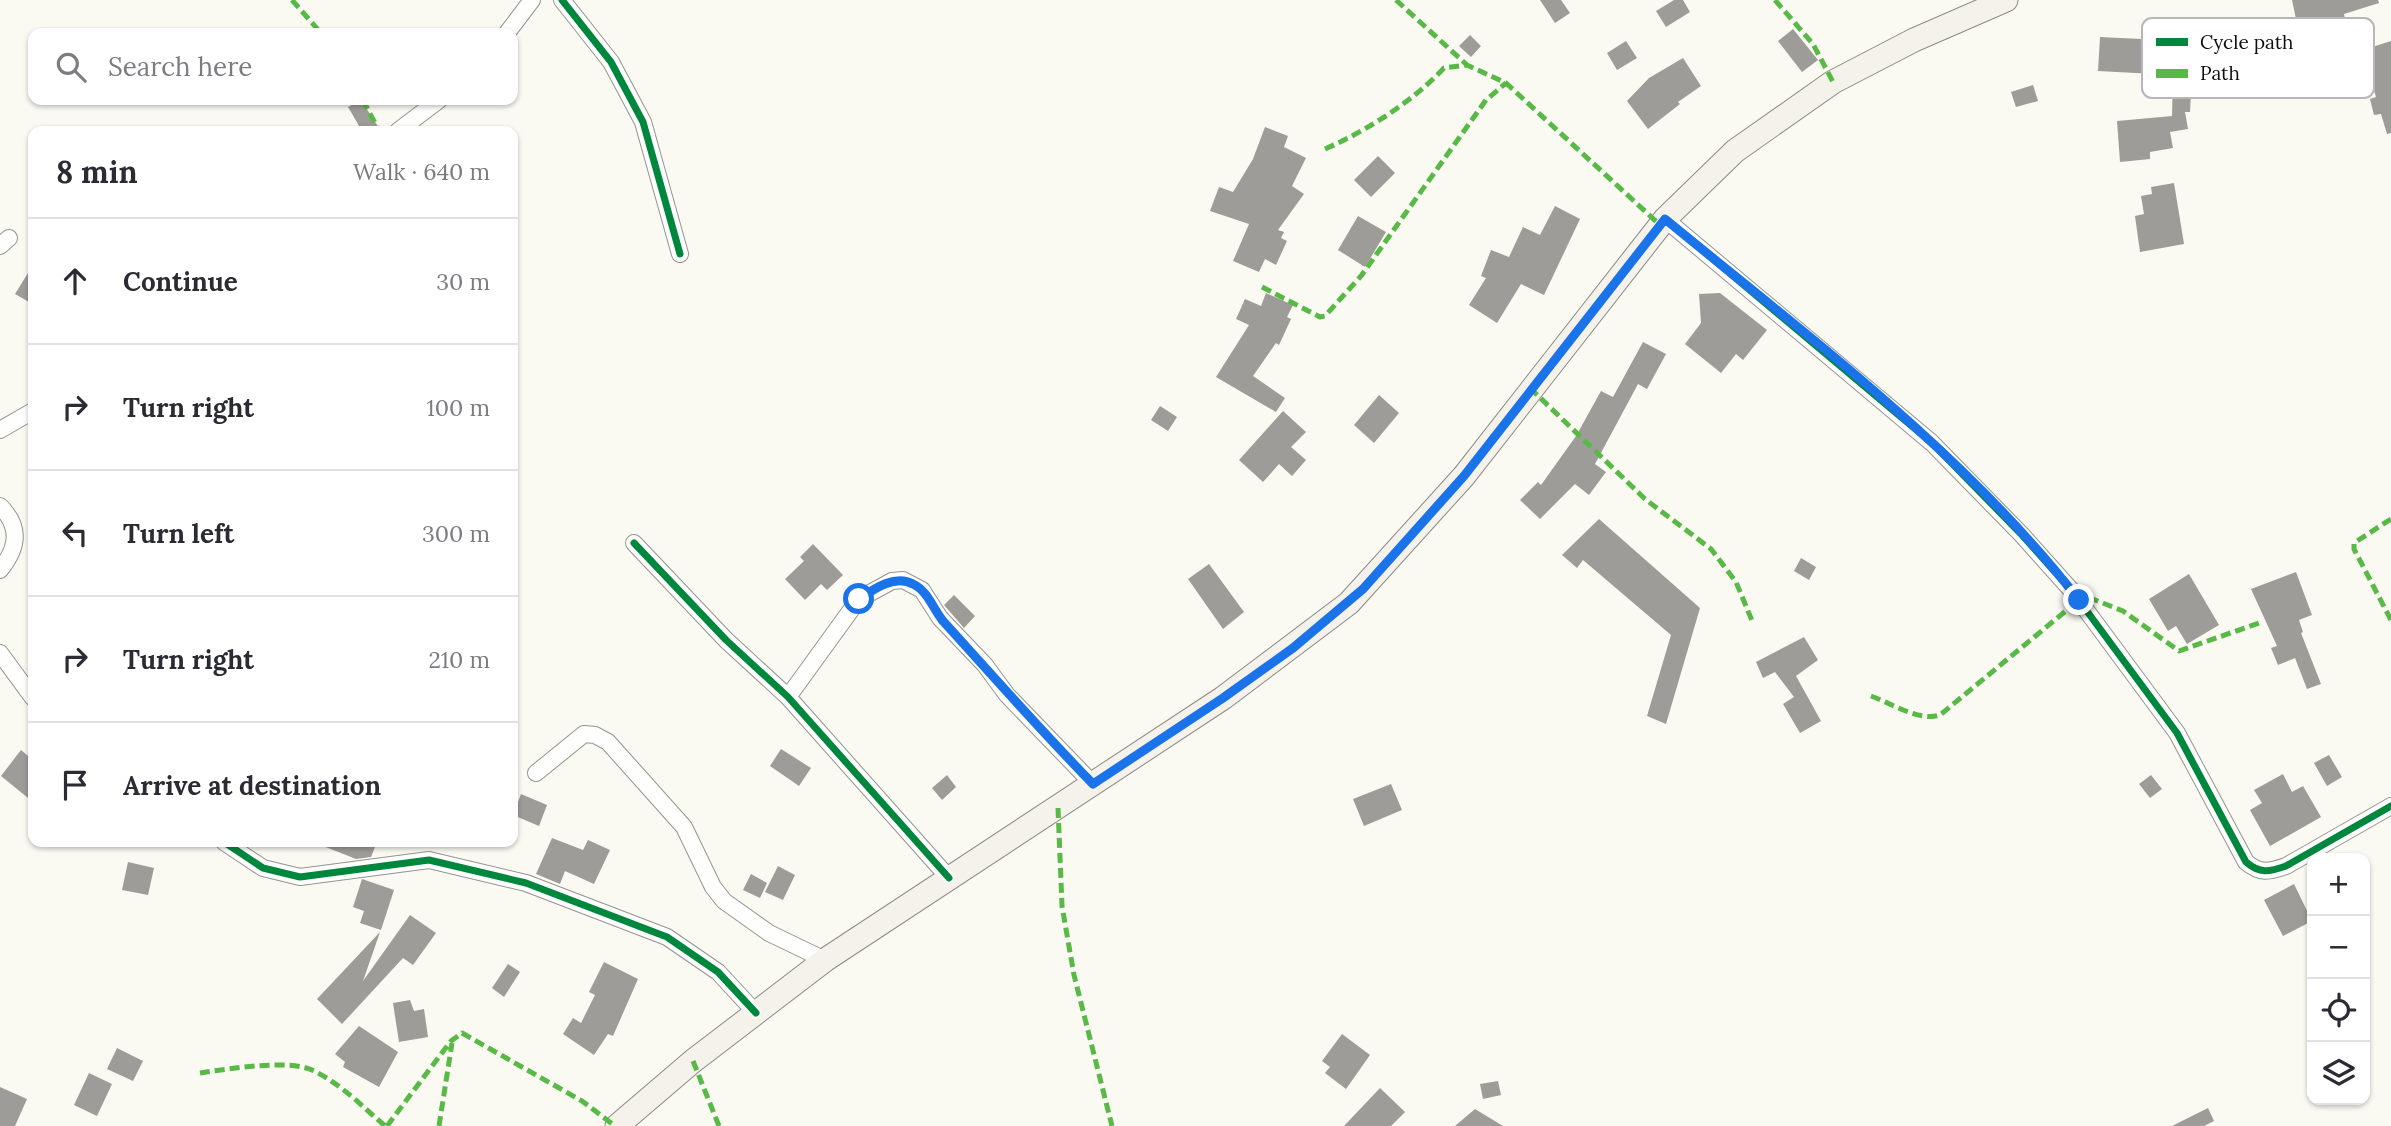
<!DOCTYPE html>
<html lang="en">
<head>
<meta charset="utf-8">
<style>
	body { margin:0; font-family:Lora,serif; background:#f2f2f3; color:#2b2b33 }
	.controls { position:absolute; right:21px; bottom:21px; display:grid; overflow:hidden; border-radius:14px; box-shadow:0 2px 5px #0004 }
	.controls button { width:63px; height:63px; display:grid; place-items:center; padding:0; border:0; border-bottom:2px solid #e1e1e2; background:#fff; color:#2b2b33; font:35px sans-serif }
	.stop { position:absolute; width:21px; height:21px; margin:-16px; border:5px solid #1a73e8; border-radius:50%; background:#fff }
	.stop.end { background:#1a73e8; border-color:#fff; box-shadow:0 2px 7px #0008 }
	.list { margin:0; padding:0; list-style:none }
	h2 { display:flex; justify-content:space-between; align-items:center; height:91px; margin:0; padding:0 28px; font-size:30px }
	h2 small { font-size:23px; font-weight:400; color:#7c7c81 }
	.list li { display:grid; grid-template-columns:46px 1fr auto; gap:21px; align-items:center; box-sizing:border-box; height:126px; padding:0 28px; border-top:2px solid #e1e1e2 }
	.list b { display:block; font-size:26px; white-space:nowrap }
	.list em { font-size:23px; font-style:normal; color:#7c7c81 }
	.icon { flex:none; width:38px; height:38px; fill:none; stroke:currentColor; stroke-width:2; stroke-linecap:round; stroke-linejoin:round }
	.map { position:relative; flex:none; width:2391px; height:1126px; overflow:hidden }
	.search { position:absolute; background:#fff; box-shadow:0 2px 5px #0004; left:28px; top:28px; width:490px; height:77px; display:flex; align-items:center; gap:18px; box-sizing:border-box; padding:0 24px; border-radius:14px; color:#7c7c81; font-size:26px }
	.panel { position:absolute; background:#fff; box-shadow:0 2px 5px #0004; left:28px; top:126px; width:490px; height:721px; border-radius:14px }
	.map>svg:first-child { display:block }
	.building { fill:#9e9c98 }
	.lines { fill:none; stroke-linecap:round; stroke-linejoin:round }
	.street-casing { stroke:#949491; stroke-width:18 }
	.secondary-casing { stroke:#8b8a87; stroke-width:25 }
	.street { stroke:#fefefd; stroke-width:16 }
	.secondary { stroke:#f4f2ea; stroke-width:23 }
	.quiet { stroke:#58b947; stroke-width:5; stroke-dasharray:10 5; stroke-linecap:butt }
	.cycleway-casing { stroke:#fff; stroke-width:11 }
	.cycleway { stroke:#00873e; stroke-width:7 }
	.route { stroke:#1a73e8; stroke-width:9 }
	.key { fill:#fff; stroke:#b7b7b7; stroke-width:2 }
	.key-label { font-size:19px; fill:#0e0e0e }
</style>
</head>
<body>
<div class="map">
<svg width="2391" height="1126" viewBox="0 0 2391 1126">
	<rect width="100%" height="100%" fill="#faf9f2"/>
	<path class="building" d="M1540 0H1561L1570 13 1555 23Z
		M1674 0H1683L1690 12 1666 27 1656 11Z
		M2292 0H2378L2379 3 2344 14 2348 35 2301 43Z
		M1793 29 1818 60 1802 72 1778 41Z
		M2162 32 2194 33 2190 112H2185L2188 129 2170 132 2173 148 2150 152V159L2120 162 2117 121 2172 116 2173 75 2098 71 2100 37 2162 40Z
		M1470 35 1481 46 1471 57 1459 46Z
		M1626 41 1637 58 1617 70 1607 53Z
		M2391 41V133L2387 134 2381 114 2374 115 2370 99 2376 97 2363 50Z
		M1683 58 1701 86 1678 102 1680 104 1648 129 1627 101 1649 78Z
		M2033 85 2038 101 2016 107 2011 92Z
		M361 100 381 131H362L348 107Z
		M1265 127 1288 136 1284 147 1306 158 1292 186 1304 194 1278 230 1284 232 1281 238 1287 241 1276 265 1265 259 1259 272 1233 261 1249 224 1210 211 1219 187 1233 192 1253 159Z
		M1378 156 1395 173 1371 197 1354 180Z
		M2174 183 2184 244 2140 252 2135 216 2144 214 2141 196 2152 194 2151 187Z
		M1555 206 1580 219 1544 295 1521 284 1497 323 1469 305 1486 278 1481 276 1491 250 1509 257 1523 227 1540 235Z
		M1358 216 1386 232 1365 267 1338 250Z
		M33 265V295L29 302 15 294Z
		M1266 293 1293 305 1287 317 1291 319 1279 345 1276 343 1253 376 1285 398 1276 412 1216 377 1249 325 1236 319 1245 299 1261 306Z
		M1720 293 1767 330 1743 360 1736 354 1721 373 1685 344 1701 323 1699 294Z
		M1643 342 1666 354 1647 389 1638 384 1595 464 1606 472 1589 495 1575 484 1540 519 1520 500 1538 482 1541 485 1576 436 1601 391 1613 397Z
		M1379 395 1399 413 1374 443 1354 425Z
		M1160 406 1177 417 1168 431 1151 420Z
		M1283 411 1306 432 1291 447 1306 460 1292 476 1279 464 1263 482 1239 460Z
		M1599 519 1700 608 1666 724 1647 716 1671 635 1583 560 1577 568 1562 555Z
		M813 544 843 575 827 590 821 584 805 600 785 579 804 561 800 557Z
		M1801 558 1816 567 1809 580 1794 571Z
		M1209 564 1244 612 1223 629 1188 579Z
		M2296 572 2312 615 2299 620 2303 632 2301 633 2321 684 2307 689 2295 658 2278 665 2271 648 2277 646 2251 589Z
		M2189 574 2219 625 2187 644 2176 626 2168 631 2149 599Z
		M954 595 975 616 964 628 944 605Z
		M1804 637 1818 660 1796 676 1821 721 1800 733 1783 704 1794 697 1775 672 1763 678 1756 662Z
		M781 749 811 768 799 786 770 766Z
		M21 750 33 760V802L1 776Z
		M2329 755 2342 777 2327 786 2314 763Z
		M2283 774 2292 792 2303 786 2321 817 2270 846 2250 810 2262 803 2254 790Z
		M947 775 956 787 942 800 932 788Z
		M2151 775 2162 789 2150 798 2139 784Z
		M1391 784 1402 810 1364 826 1353 799Z
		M521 794 547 805 539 826 513 815Z
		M552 838 583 850 588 840 610 850 594 884 565 871 560 884 536 874Z
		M313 842H377L371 857 356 859Z
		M128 862 154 868 148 895 122 890Z
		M778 866 795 875 783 900 765 892Z
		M751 874 767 883 760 898 743 890Z
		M362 879 394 890 381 930 360 923 364 911 353 907Z
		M2294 884 2312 921 2283 936 2264 900Z
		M410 915 436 933 413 965 403 958 342 1024 317 999 380 932 363 981Z
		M604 962 638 979 613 1036 608 1034 594 1055 563 1034 573 1018 581 1023 595 995 589 992Z
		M508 964 520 972 504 997 492 988Z
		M410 1000 414 1011 424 1009 428 1037 399 1042 393 1003Z
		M359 1026 398 1052 379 1087 343 1067 345 1062 335 1054Z
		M1342 1034 1370 1055 1346 1089 1325 1073 1330 1067 1322 1061Z
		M117 1048 143 1061 133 1081 107 1069Z
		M89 1073 112 1084 97 1116 74 1105Z
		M1498 1081 1501 1095 1483 1099 1480 1084Z
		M0 1087 27 1099 15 1126H0Z
		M1380 1088 1405 1112 1391 1126H1344Z
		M2208 1108 2214 1121 2204 1126H2172Z
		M1475 1109 1503 1126H1455Z"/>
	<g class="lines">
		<g class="street-casing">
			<path id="street" d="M562 0 611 62 643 122 680 254
				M507 33 532 0
				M398 131 439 100
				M1665 219 1932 443 2021 534 2072 591 2177 733 2246 862C2260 874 2269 872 2286 866L2391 806
				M0 246 9 238
				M0 430 33 411
				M0 506C21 527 18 548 0 570
				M634 543 726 640 788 697 949 878
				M0 653 33 698
				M788 697 859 599 892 581 903 580 922 590 940 618 985 665 1007 695 1093 784
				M536 773 584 734 595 735 608 742 684 827 713 887 724 901 769 933 825 960
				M224 842 263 868 300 877 429 860 526 883 667 937 718 972 756 1013"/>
		</g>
		<g class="secondary-casing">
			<path id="secondary" d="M617 1126 693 1061 825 960 1223 698 1349 603 1464 476 1665 219 1735 151 1833 82 1914 40 2006 0"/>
		</g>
		<use href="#street" class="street"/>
		<use href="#secondary" class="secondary"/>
		<path class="quiet" d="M292 0 321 33
			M1396 0 1467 65
			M1775 0 1813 44 1833 82
			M363 100 379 131
			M1325 149C1368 130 1412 102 1444 68L1467 65 1506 83 1660 225
			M1262 287 1320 317 1325 316 1361 276 1486 100 1506 83
			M1530 388 1645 499 1711 549 1736 582 1753 623
			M2391 519 2354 543V549L2391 620
			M2075 592 2123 611 2179 651 2259 623
			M1871 696C1891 703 1919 722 1940 715L2079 600
			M1058 808 1062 906 1074 975 1112 1126
			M693 1061 719 1126
			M200 1073C227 1069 288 1059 312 1070 340 1083 363 1107 385 1126
			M387 1126 451 1041 462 1033 582 1101 615 1126
			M439 1126 452 1043"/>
		<g class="cycleway-casing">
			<path id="cycleway" d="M562 0 611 62 643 122 680 254
				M1665 219 1932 443 2021 534 2072 591 2177 733 2246 862C2260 874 2269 872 2286 866L2391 806
				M634 543 726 640 788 697 949 878
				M224 842 263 868 300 877 429 860 526 883 667 937 718 972 756 1013"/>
		</g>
		<use href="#cycleway" class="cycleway"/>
	</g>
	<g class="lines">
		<path class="route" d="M859 599C874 589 895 574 913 584 928 591 933 609 943 621 993 676 1041 731 1093 784L1223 698 1293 648 1363 589 1464 476 1665 219C1806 335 1967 455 2079 600"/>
	</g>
	<rect x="2142" y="18" width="232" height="80" rx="10" class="key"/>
	<rect x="2156" y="38" width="32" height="8" fill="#00873e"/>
	<rect x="2156" y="69" width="32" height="9" fill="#58b947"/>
	<g class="key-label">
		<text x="2200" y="49">Cycle path</text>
		<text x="2200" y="80">Path</text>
	</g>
</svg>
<div class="controls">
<button>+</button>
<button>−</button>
<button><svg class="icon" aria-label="locate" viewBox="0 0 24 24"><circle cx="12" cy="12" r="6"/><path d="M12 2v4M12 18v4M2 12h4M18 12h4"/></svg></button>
<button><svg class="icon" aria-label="layers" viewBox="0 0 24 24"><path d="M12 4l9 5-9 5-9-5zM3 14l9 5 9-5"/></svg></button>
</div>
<div class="stop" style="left:859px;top:599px"></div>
<div class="stop end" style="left:2079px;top:600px"></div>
<div class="search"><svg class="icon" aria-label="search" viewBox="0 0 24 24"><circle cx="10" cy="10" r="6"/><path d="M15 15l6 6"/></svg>Search here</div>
<section class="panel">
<h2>8 min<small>Walk · 640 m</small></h2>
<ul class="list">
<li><svg class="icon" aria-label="ahead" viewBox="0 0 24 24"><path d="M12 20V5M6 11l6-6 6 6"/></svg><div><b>Continue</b></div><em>30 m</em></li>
<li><svg class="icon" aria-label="right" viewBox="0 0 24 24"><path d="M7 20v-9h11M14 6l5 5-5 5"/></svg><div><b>Turn right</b></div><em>100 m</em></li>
<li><svg class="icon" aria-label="left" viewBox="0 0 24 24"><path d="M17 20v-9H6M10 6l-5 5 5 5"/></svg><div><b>Turn left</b></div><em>300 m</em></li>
<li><svg class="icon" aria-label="right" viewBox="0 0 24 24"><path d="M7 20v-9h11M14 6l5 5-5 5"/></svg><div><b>Turn right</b></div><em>210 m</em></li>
<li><svg class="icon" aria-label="arrive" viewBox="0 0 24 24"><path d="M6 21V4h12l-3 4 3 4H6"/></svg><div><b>Arrive at destination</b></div></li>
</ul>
</section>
</div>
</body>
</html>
